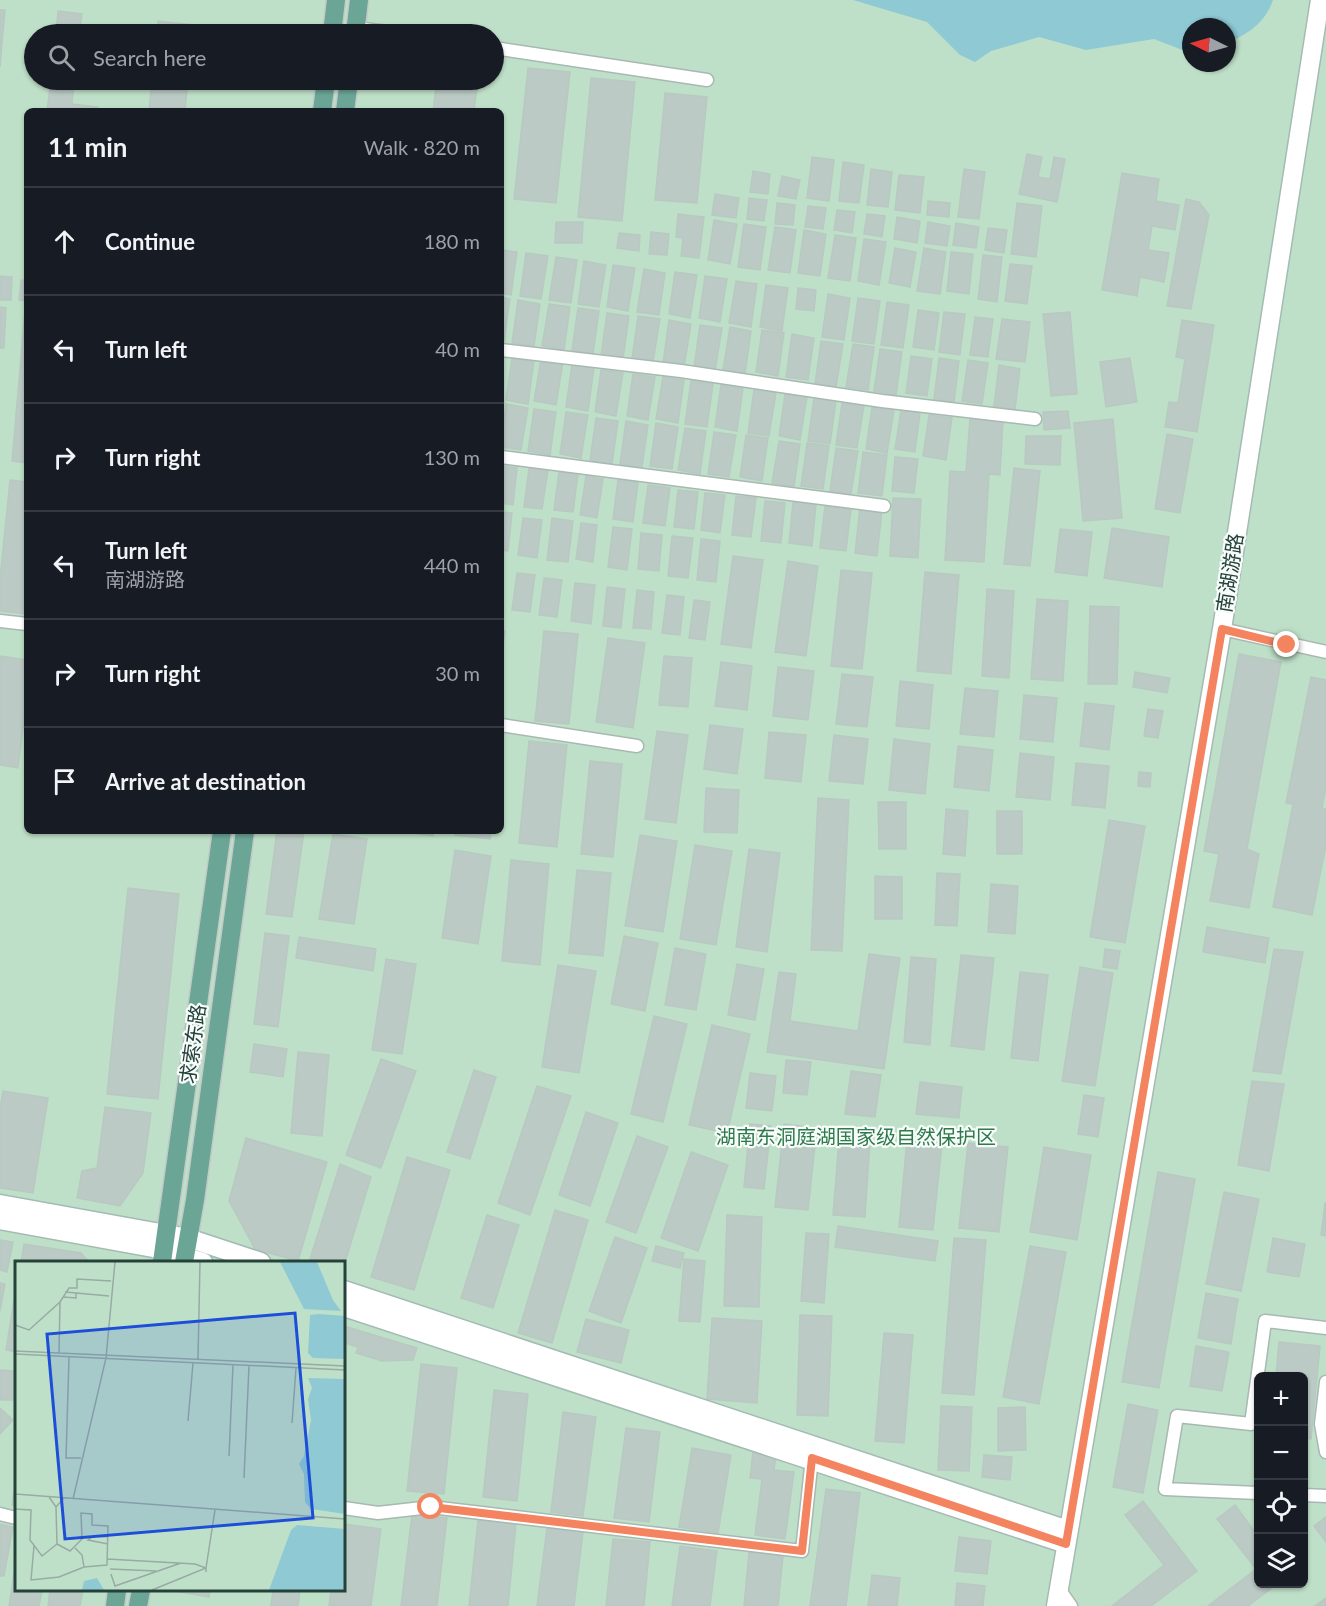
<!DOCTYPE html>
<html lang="en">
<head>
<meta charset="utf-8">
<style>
	body { margin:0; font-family:Lato,"Noto Sans SC",sans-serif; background:#242831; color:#f1f3f6 }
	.controls { position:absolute; right:18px; bottom:18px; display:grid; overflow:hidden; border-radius:9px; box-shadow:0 2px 4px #0004 }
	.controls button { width:54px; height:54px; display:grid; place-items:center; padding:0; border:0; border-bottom:2px solid #363941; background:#171b24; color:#f1f3f6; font:30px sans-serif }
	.compass { position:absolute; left:1182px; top:18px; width:54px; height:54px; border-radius:50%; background:#171b24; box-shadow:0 2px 4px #0004; rotate:275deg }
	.stop { position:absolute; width:18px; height:18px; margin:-14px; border:4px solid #f4845f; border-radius:50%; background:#fff }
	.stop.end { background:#f4845f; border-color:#fff; box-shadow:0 2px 6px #0008 }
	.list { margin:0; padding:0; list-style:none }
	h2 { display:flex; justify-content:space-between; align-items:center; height:78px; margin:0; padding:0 24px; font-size:26px }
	h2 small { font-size:20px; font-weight:400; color:#9ea1a6 }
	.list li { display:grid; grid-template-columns:39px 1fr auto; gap:18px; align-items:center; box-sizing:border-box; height:108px; padding:0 24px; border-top:2px solid #363941 }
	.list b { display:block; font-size:22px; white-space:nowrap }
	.list p { margin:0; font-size:20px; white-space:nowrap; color:#9ea1a6 }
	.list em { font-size:20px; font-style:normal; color:#9ea1a6 }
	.icon { flex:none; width:33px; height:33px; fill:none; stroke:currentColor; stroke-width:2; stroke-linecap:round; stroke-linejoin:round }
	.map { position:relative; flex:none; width:1326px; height:1606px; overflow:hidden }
	.search { position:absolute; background:#171b24; box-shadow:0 2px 4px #0004; left:24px; top:24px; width:480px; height:66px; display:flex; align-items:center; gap:15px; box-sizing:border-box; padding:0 21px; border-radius:33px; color:#9ea1a6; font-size:22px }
	.panel { position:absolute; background:#171b24; box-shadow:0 2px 4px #0004; left:24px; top:108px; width:480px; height:726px; border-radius:9px }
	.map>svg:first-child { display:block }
	.green { fill:#bfe0c8; fill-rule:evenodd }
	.water { fill:#8ec9d4 }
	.building { fill:#bbcac4; stroke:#b8c9c2; stroke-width:1.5 }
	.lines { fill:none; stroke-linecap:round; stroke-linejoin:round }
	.street-casing { stroke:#a8b8b2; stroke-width:15 }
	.secondary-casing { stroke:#a4bbb3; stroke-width:21 }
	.primary-casing { stroke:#c2cac8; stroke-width:21 }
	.street { stroke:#fff; stroke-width:12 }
	.secondary { stroke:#fff; stroke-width:18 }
	.primary { stroke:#6aa596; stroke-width:18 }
	.route { stroke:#f4845f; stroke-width:8 }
	.labels { text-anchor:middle; stroke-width:4.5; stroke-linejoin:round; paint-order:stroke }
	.street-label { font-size:20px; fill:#24423a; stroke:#f7fbf9 }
	.park-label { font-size:20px; fill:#2d7a4b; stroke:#f7fbf9 }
	.inset-road { fill:none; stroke:#98aaa4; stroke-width:1.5 }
	.view { fill:#1d4ed8; fill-opacity:0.15; stroke:#1d4ed8; stroke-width:3 }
	.inset-edge { fill:none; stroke:#24423a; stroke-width:3 }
</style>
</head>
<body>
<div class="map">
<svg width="1326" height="1606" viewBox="0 0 1326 1606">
	<rect width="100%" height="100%" fill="#e6efeb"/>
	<path class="green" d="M0 0H1326V1606H0ZM1191 27H1227V63H1191ZM34 34H494V80H34ZM27 111H501V831H27ZM16 1262H344V1590H16ZM1258 1376H1304V1584H1258Z"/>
	<path class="water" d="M853 0H1273C1265 23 1248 34 1227 43V27H1191V50L1185 51 1154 39 1086 50 1039 37 991 51 975 62 960 55 927 22Z"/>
	<path class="building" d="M0 10H5L0 67Z
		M58 11 82 14 79 34H56Z
		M158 21 204 26 203 34H157Z
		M528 68 570 72 556 203 514 199Z
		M591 78 635 82 622 221 578 217Z
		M51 80H74L72 104 98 107V111H47Z
		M152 80H198H188L185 111H149Z
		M437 80H478L474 111H433Z
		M665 93 707 97 697 203 655 200Z
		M1027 154 1042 157 1038 177 1050 179 1054 157 1065 159 1057 202 1019 194Z
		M812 157 834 160 829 201 807 198Z
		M843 162 864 165 859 203 839 201Z
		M871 169 892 172 888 207 867 205Z
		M964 169 985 172 979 219 958 217Z
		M753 171 770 174 768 194 750 192Z
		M1122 173 1159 179 1156 201 1179 205 1175 230 1152 226 1148 250 1169 253 1164 282 1140 277 1137 296 1102 290Z
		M899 175 924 177 920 213 895 210Z
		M782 176 800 180 796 199 778 196Z
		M715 194 739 198 736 218 712 215Z
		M749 198 767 200 764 221 747 219Z
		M1186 199 1199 202 1209 215 1191 309 1167 306Z
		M928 201 950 203 949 217 927 215Z
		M777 203 795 205 793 225 775 224Z
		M1017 203 1042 206 1036 257 1011 254Z
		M808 206 826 208 823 229 805 227Z
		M837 210 855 212 852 233 834 230Z
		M678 214 704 217 699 258 681 256 683 238 676 237Z
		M867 214 885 216 882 237 864 234Z
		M897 217 920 221 917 243 894 239Z
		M714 220 737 224 730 264 708 260Z
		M556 222H583L582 243H555Z
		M928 222 950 226 947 246 925 243Z
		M956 223 979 227 976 248 953 245Z
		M744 224 766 227 760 270 738 267Z
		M775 227 796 230 790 273 768 270Z
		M988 228 1007 230 1004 253 985 250Z
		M804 230 826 234 820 276 798 273Z
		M651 232 669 234 667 255 649 254Z
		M619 233 640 235 639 251 617 248Z
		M835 235 856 238 850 281 828 278Z
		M864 239 886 242 879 285 858 281Z
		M895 248 916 252 910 287 889 283Z
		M924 248 946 252 940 294 917 291Z
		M501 250 517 252 511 295 501 293Z
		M951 252 973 254 969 294 947 291Z
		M526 253 548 256 541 299 520 296Z
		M983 255 1002 257 997 302 978 299Z
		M556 257 577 260 571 303 549 300Z
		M584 261 606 265 599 307 578 304Z
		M1010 264 1032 266 1027 304 1005 301Z
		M613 265 635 268 628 311 607 307Z
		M644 269 665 273 659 315 637 312Z
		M675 272 697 275 690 318 669 314Z
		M0 276 12 277 11 300H0Z
		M705 276 727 279 720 322 699 318Z
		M21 280 27 281V301L19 300Z
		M736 281 757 284 751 327 729 323Z
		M766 285 788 288 782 331 760 327Z
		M798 288 816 290 814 311 796 309Z
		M828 294 850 298 844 340 822 337Z
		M501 297 510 299 504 341H501Z
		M858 298 880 301 874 344 852 341Z
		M518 300 540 304 534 346 512 343Z
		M887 302 909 305 903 348 881 345Z
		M549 304 570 307 564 350 542 346Z
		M0 307 6 308 4 348H0Z
		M578 308 599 311 593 354 572 350Z
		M918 310 939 313 934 350 913 347Z
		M25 311H27V463L12 461Z
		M944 312 965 314 960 355 939 352Z
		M1070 312 1077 394 1051 396 1043 314Z
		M607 313 629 316 623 359 601 356Z
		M638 316 660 319 653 362 632 359Z
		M975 317 993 319 988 357 970 355Z
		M1002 319 1030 322 1025 362 996 359Z
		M669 320 691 324 684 367 663 363Z
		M1182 320 1214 325 1197 432 1165 427 1169 402 1178 403 1185 359 1176 357Z
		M700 325 722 328 715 371 694 367Z
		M730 327 751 331 745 374 723 370Z
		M762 330 784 333 778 376 756 372Z
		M792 334 814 338 808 380 786 377Z
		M821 341 843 344 836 387 815 384Z
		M853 344 874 347 868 390 846 387Z
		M880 349 902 352 896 395 874 391Z
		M911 356 932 359 927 396 906 393Z
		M512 358 534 361 528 404 506 400Z
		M939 358 959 361 954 402 934 399Z
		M1130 358 1137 402 1106 407 1100 362Z
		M541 359 563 362 556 405 534 401Z
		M968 360 988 363 982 404 962 401Z
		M572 365 594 368 588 411 566 407Z
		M999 365 1020 369 1015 409 994 406Z
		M601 370 623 373 616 416 595 412Z
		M633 374 655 377 648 420 627 416Z
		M663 377 684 380 678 423 656 419Z
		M691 381 713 384 707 427 685 424Z
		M721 385 743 388 737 431 715 427Z
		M754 390 776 393 769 436 748 433Z
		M785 394 807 397 800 440 779 436Z
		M814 398 836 401 830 444 808 441Z
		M842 403 864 406 857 448 836 445Z
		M506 404 528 408 521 450 501 447Z
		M872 407 894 410 887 453 866 449Z
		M534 409 556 412 550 455 528 451Z
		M901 410 920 413 915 452 895 449Z
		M1068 411 1070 428 1044 430 1043 412Z
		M566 412 588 415 581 458 560 454Z
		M929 415 952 418 946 460 923 456Z
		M596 418 618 421 612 464 590 460Z
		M970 418 1003 420 1000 475 989 474 984 562 945 560 950 471 966 472Z
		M1113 419 1122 518 1083 521 1074 423Z
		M626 421 648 425 642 467 620 464Z
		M656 423 678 427 672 469 650 466Z
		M685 428 706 431 700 474 678 470Z
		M714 432 736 435 729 477 708 474Z
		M1167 434 1193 439 1180 513 1155 509Z
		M746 435 768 438 762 481 740 477Z
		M1026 436H1061L1060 465 1025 464Z
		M779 441 800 444 794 487 772 483Z
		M807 443 829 446 823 489 801 486Z
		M836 448 858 451 851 494 830 491Z
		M863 452 887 455 882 496 858 493Z
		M895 457 918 459 914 493 892 491Z
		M501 466 517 468 513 505 501 503Z
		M529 468 548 470 542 509 524 507Z
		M1014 468 1040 471 1030 566 1004 564Z
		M559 472 578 474 573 512 554 510Z
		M586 476 603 479 597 518 580 515Z
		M10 480 27 482V614L0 611V579Z
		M618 480 638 483 633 522 613 519Z
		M648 485 670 488 665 526 643 523Z
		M678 490 698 492 694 529 674 527Z
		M705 493 725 495 720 533 701 530Z
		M736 496 756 498 751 537 732 535Z
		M893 498 921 499 918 558 890 556Z
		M765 501 785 503 781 543 761 541Z
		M793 502 816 505 812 546 789 543Z
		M825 506 851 509 846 551 820 548Z
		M860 507 882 510 877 556 855 553Z
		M501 512 512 513 508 551 501 550Z
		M523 518 542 520 537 558 518 555Z
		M552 518 573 521 568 562 547 560Z
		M581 523 597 525 593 562 576 559Z
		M613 527 632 529 627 570 608 567Z
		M1112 528 1169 537 1162 587 1104 578Z
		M1060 529 1092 532 1087 576 1055 572Z
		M641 533 662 535 659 571 638 569Z
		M672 536 693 538 688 578 668 576Z
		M701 539 720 541 716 582 697 580Z
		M733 556 763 560 751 648 721 644Z
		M788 561 818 566 806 656 775 652Z
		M841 570 872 573 862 669 831 666Z
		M925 572 959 575 951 674 917 671Z
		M517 573 535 575 530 612 512 610Z
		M544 578 562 580 557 617 539 615Z
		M575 583 595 585 591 624 571 621Z
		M607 587 625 589 621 628 603 626Z
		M987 589 1014 591 1009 678 982 676Z
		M637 590 654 592 651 629 633 628Z
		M667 595 684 597 680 635 662 633Z
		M1037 599 1068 601 1063 681 1031 679Z
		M694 600 710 602 705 640 689 638Z
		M1090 606 1119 607 1117 684H1088Z
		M501 630 505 631 501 659Z
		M544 631 578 634 569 724 535 721Z
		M608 638 645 643 633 728 596 722Z
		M1239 654 1281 662 1247 849 1259 854 1249 908 1210 901 1219 854 1204 851Z
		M0 656 27 660V695L18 768 0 765Z
		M664 656 692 658 688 707 659 705Z
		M721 662 752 666 747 710 715 706Z
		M778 667 814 671 808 720 773 716Z
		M1135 672 1170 678 1167 693 1133 687Z
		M842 674 873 677 867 727 836 724Z
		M1311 677 1326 680V787L1322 808 1326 809V845L1312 915 1273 907 1293 804 1286 803Z
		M900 681 933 685 929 729 896 726Z
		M965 688 998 691 994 737 960 734Z
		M1024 695 1057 698 1053 742 1020 739Z
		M1085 703 1114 706 1109 750 1080 746Z
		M1148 709 1163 711 1158 738 1144 736Z
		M710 725 743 729 737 774 704 769Z
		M657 731 688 735 676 823 645 819Z
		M769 732 806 735 801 782 765 778Z
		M834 735 868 739 863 784 829 781Z
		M894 739 930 744 925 794 889 790Z
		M529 741 567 745 557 847 519 843Z
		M958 746 993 750 989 791 954 787Z
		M1020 753 1054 757 1050 800 1016 797Z
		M590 761 622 764 613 857 581 854Z
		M1076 763 1109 766 1105 808 1072 805Z
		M1139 772 1151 773 1150 787 1138 786Z
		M706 788 739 790 737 833 704 832Z
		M818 798 849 800 842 951 811 950Z
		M878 802H906V849H879Z
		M946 809 968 811 965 856 943 854Z
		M997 811H1022V854H997Z
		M1109 820 1145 826 1125 943 1090 937Z
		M277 831H304L292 917 266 914Z
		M397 831H433V836Z
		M456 831H491L490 839 455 835Z
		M333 834 367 839 354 924 319 919Z
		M640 835 677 841 663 932 625 926Z
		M695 845 732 851 716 945 680 939Z
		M749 849 780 853 767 952 736 947Z
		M455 850 491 856 478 944 442 938Z
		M511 860 549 864 540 965 502 961Z
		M577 870 611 873 603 956 569 953Z
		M937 873 960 874 957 926 935 925Z
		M875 876 902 877V919H875Z
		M991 884 1018 886 1015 934 988 932Z
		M128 888 179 894 158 1099 107 1094Z
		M1207 927 1269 938 1265 963 1203 952Z
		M265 933 289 936 278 1027 254 1024Z
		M624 936 658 943 645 1011 611 1004Z
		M299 937 376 949 373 971 296 958Z
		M675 948 706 954 696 1010 665 1005Z
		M1105 949 1120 951 1117 969 1103 967Z
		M1274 949 1303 952 1281 1074 1253 1071Z
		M869 954 900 958 884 1069 767 1052 779 972 796 974 790 1021 858 1031Z
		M961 955 994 958 984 1050 951 1046Z
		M911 957 936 959 930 1045 904 1042Z
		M386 959 416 964 402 1054 372 1050Z
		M737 964 764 969 755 1020 728 1015Z
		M558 965 596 971 579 1073 542 1067Z
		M1080 967 1113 973 1095 1086 1062 1081Z
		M1020 972 1048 975 1038 1061 1011 1058Z
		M654 1016 687 1024 663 1122 631 1114Z
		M712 1025 750 1034 727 1133 689 1125Z
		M254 1044 287 1049 283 1077 250 1072Z
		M298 1052 329 1055 322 1136 291 1133Z
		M381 1059 416 1071 381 1168 346 1155Z
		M786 1060 811 1062 807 1095 783 1093Z
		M474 1070 496 1077 470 1159 447 1152Z
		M851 1071 881 1075 875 1117 845 1114Z
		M750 1073 776 1076 772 1111 746 1108Z
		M1252 1081 1284 1084 1269 1171 1238 1165Z
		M920 1082 962 1087 959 1118 916 1114Z
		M537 1086 571 1096 530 1215 498 1203Z
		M3 1091 48 1098 33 1193 0 1188V1108Z
		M1084 1095 1104 1098 1098 1137 1078 1134Z
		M105 1107 151 1113 143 1173 120 1206 77 1198 82 1171 97 1168Z
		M586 1112 618 1123 590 1206 559 1195Z
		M750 1124 771 1126 764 1189 744 1187Z
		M784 1124 817 1128 808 1210 775 1207Z
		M637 1136 668 1147 636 1233 606 1222Z
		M246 1138 327 1162 298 1261 255 1249 229 1201Z
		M839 1139 870 1141 865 1217 833 1215Z
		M907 1140 942 1144 933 1230 899 1227Z
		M968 1143 1008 1147 999 1232 959 1228Z
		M1044 1147 1091 1155 1077 1240 1030 1232Z
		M691 1152 728 1165 698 1251 661 1238Z
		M407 1157 450 1170 414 1290 371 1277Z
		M340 1164 371 1177 344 1266V1262H320L310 1259Z
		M1158 1172 1195 1179 1159 1388 1122 1382Z
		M1224 1192 1259 1199 1241 1291 1206 1284Z
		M1325 1203H1326V1236L1321 1235Z
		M555 1210 588 1220 552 1343 518 1333Z
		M487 1215 519 1225 493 1308 461 1298Z
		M727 1215 762 1217 759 1307 724 1306Z
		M838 1226 938 1241 935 1261 835 1247Z
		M806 1233 829 1234 824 1303 801 1301Z
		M615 1237 647 1248 621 1323 589 1311Z
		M954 1238 986 1240 974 1395 942 1393Z
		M1273 1238 1305 1244 1299 1277 1267 1272Z
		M0 1240 13 1242 7 1272 0 1270Z
		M24 1244 81 1253 89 1262H21Z
		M656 1246 684 1253 680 1268 652 1261Z
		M1030 1246 1066 1252 1039 1404 1003 1397Z
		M684 1259 705 1261 700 1322 679 1321Z
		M0 1283 5 1284 0 1311Z
		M16 1287V1352L6 1350Z
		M1206 1293 1238 1299 1231 1344 1198 1338Z
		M800 1315 832 1316 828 1416 797 1415Z
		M712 1318 762 1321 757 1403 707 1399Z
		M586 1319 629 1330 621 1363 577 1352Z
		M344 1326 417 1348 413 1360 382 1361 356 1353 358 1347 344 1343Z
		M884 1333 913 1335 904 1443 875 1441Z
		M1279 1342 1320 1346 1311 1439 1304 1438V1376H1276Z
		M1196 1346 1229 1352 1222 1391 1190 1386Z
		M421 1364 457 1368 444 1494 407 1491Z
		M0 1370 15 1371V1400H0Z
		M494 1390 528 1394 517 1501 483 1497Z
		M1128 1404 1158 1410 1143 1493 1113 1487Z
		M941 1406 972 1407 969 1471 938 1470Z
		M1025 1407 1026 1450 998 1451V1408Z
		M0 1408 13 1420 0 1434Z
		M563 1412 596 1417 583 1516 551 1512Z
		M626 1428 660 1432 649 1522 614 1518Z
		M692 1448 731 1455 718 1533 679 1527Z
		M753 1452 776 1455 774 1470 794 1472 785 1539 755 1535 762 1479 750 1478Z
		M984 1455 1012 1457 1010 1480 982 1477Z
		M16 1479V1506L12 1505Z
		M826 1489 860 1493 846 1606H810Z
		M1143 1501 1197 1571 1151 1606H1112L1164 1565 1125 1515Z
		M1235 1505 1258 1536V1584H1277L1248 1606H1208L1256 1569 1217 1519Z
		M412 1514 447 1518 437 1606H401Z
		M1326 1517V1542L1314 1526Z
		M478 1520 516 1524 508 1606H469Z
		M0 1524 13 1527 4 1576H0Z
		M344 1524 381 1529 371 1606H329L331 1590H344Z
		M547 1528 583 1532 574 1606H537Z
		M959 1537 991 1541 987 1574 955 1571Z
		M613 1539 650 1542 644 1606H606Z
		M680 1546 717 1551 710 1606H672Z
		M749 1552 783 1556 778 1606H744Z
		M16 1561V1590H42L39 1606H9Z
		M872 1575 900 1578 897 1606H868Z
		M957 1583 985 1586 983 1606H955Z
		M50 1590H83L80 1606H48Z
		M170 1590H210L209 1597Z
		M273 1590H300L298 1606H271Z
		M1326 1598V1606H1315Z"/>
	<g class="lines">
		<g class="street-casing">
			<path id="street" d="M356 28 403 34
				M494 48 707 80
				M501 350 681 371 882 401 1035 419
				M501 457 884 506
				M0 621 27 624
				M1222 629 1326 652
				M501 725 637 746
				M1326 1382 1321 1424 1326 1452
				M1258 1493 1165 1489 1177 1416 1251 1424 1265 1321 1326 1328
				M1304 1495 1326 1496
				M344 1508 378 1513 431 1507 802 1551 812 1458
				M0 1514 16 1518
				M1059 1589 1071 1606"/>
		</g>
		<g class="secondary-casing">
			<path id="secondary" d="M0 1204 188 1238 261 1262
				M0 1220 164 1250 203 1262
				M344 1290 1068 1530
				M344 1307 1066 1544
				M1056 1606 1222 629 1320 0"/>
		</g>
		<g class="primary-casing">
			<path id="primary" d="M332 34 336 0
				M355 34 359 0
				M322 111 326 80
				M345 111 349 80
				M162 1262 222 831
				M184 1262 195 1200 245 831
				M115 1606 117 1590
				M138 1606 141 1590"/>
		</g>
		<use href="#street" class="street"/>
		<use href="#secondary" class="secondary"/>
		<use href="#primary" class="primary"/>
	</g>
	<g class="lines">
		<path class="route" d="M431 1507 802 1551 812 1458 1066 1544 1222 629 1287 645"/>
	</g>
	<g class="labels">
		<g class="street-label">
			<text transform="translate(1230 573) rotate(-81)" y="7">南湖游路</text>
			<text transform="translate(193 1044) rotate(-82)" y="7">求索东路</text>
		</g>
		<g class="park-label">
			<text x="856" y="1144">湖南东洞庭湖国家级自然保护区</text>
		</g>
	</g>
	<g transform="translate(15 1261)">
		<rect width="330" height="330" fill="#e6efeb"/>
		<path d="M0 1H330V329H0Z" fill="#bfe0c8"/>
		<path d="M265 1H302L318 39 326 50 289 48ZM304 53 330 55V98L298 97 293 92 295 54ZM293 117 330 118V253L296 248 290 241 289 213 284 203 289 195 296 159 293 138 297 127ZM282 264 330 268V329H254L276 269ZM82 317 89 329H67L69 320Z" fill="#8ec9d4"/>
		<path class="inset-road" d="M50 31 94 35M48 36 61 37V32M0 64 14 69 45 41 54 27H62V18L96 20M0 90 330 105M44 92 45 41M0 93 330 109M54 96 51 197H66M183 98 185 1M173 160 178 102M277 162 281 107M214 195 218 104M229 217 234 105M0 233 330 258M34 236 41 246 49 237M58 238 91 97 100 1M0 248 16 249 15 279 27 295 42 283 41 246M93 283 73 279 78 275 93 276M19 285 16 319 44 316 69 306 92 304 93 265 77 264V253L66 252 67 278 55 290 42 283M60 287 67 294 69 306M92 298 180 303 191 307V311M95 308 141 310M96 313 100 325 166 302M137 329 191 307 200 249"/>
		<path class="view" d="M280 52 298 257 50 278 32 73Z"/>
		<rect width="330" height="330" class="inset-edge"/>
	</g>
</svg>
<div class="controls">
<button>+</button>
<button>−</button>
<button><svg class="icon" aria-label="locate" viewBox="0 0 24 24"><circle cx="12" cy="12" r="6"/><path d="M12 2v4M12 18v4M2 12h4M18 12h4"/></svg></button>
<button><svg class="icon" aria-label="layers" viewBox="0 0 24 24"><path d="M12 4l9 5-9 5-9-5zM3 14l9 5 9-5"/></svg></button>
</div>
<svg class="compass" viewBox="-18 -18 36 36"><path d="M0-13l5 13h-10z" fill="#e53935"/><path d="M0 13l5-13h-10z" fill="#9ea1a6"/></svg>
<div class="stop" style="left:431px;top:1507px"></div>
<div class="stop end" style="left:1287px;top:645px"></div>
<div class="search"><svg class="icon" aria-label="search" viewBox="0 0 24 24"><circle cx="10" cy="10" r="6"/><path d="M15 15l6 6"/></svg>Search here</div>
<section class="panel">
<h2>11 min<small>Walk · 820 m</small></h2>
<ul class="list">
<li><svg class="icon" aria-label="ahead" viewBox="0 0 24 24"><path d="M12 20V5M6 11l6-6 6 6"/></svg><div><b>Continue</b></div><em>180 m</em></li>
<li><svg class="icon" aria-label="left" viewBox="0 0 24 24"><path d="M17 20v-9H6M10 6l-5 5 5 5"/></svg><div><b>Turn left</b></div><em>40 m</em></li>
<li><svg class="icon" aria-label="right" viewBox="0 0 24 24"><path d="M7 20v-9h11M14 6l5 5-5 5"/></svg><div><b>Turn right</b></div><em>130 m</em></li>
<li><svg class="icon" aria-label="left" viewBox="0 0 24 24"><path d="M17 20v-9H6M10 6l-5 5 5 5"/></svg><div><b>Turn left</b><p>南湖游路</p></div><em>440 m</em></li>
<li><svg class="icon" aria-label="right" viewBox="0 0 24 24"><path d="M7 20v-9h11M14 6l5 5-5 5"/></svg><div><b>Turn right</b></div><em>30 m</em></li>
<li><svg class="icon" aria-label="arrive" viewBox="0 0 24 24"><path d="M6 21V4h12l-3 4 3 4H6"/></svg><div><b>Arrive at destination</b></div></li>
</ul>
</section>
</div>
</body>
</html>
